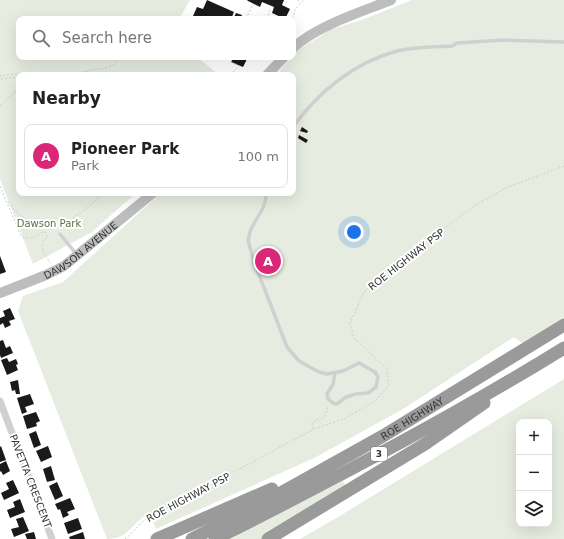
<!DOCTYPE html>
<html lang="en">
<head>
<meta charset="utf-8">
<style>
	body { margin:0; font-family:"DejaVu Sans",sans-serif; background:#f6f6f6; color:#222 }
	.controls { position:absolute; right:12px; bottom:12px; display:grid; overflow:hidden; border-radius:8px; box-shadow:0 4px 16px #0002 }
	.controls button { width:36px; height:36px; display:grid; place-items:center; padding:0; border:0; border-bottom:1px solid #e0e0e0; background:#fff; color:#222; font:20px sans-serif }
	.you { position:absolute; left:354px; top:232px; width:14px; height:14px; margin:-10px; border:3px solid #fff; border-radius:50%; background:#1a73e8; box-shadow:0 0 0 6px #1a73e833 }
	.badge { display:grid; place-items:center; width:26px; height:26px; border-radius:50%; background:#db2777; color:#fff; font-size:13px; font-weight:700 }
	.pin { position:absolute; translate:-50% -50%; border:2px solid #fff; box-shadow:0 1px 4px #0006 }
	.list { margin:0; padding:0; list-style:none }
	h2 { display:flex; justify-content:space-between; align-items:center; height:52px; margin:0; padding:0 16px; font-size:17px }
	h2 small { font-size:13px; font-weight:400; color:#767676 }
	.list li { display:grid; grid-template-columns:26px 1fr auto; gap:12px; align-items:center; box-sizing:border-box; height:64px; margin:0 8px 8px; padding:0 8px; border:1px solid #e0e0e0; border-radius:8px }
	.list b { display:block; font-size:15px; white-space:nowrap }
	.list p { margin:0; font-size:13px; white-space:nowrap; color:#767676 }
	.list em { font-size:13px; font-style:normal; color:#767676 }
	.icon { flex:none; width:22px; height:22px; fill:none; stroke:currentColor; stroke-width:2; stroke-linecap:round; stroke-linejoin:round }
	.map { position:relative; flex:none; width:564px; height:539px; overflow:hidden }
	.search { position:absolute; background:#fff; box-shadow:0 4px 16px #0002; left:16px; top:16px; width:280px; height:44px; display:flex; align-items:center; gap:10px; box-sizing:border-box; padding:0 14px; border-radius:8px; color:#767676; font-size:15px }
	.panel { position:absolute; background:#fff; box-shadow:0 4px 16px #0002; left:16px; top:72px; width:280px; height:124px; border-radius:8px }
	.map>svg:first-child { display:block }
	.green { fill:#e6ecdf; fill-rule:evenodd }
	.building { fill:#1a1a1a }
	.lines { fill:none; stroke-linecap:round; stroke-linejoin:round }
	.path { stroke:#cdcdcd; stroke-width:1; stroke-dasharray:2 2; stroke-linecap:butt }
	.lane { stroke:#d0d0d0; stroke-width:3.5 }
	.street { stroke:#d0d0d0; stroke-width:7 }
	.secondary { stroke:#bdbdbd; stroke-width:10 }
	.highway { stroke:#9a9a9a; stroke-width:13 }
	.labels { text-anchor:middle; stroke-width:4; stroke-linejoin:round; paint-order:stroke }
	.shield { fill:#fff; stroke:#707070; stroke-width:1 }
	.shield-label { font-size:9px; font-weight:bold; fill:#333 }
	.park-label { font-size:10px; fill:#56703f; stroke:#fff }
	.street-label { font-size:10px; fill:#333; stroke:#fff }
</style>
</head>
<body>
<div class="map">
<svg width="564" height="539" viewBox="0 0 564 539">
	<rect width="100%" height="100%" fill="#fff"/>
	<path class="green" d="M0 0H190L179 19H19V57H197L219 75H19V193H136L92 232 33 264 0 179Z
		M412 0H564V317L522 343 514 337 403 409 316 457 156 529 150 513C131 522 130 539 107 539L18 311 23 296 63 282 161 193H293V75H276L298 50 332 29 362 20Z
		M564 379V539H300L338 517ZM519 422H549V524H519Z
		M343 481 347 489 263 539H231Z"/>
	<path class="building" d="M207 0 234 12 231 19H197L193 16 197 7 203 9Z
		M247 0H284L282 5 290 9 285 19 272 13 274 7 262 2 260 7 248 1Z
		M236 13 242 15 241 19H233Z
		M234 57H248L243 67 231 62Z
		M302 127 308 131 307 133 300 131Z
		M299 135 308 140 306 143 298 138Z
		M0 256 6 272 0 274Z
		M10 308 15 319 9 321 11 325 5 328 3 323 0 325V318L5 316 3 311Z
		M3 340 6 348 10 346 13 353 1 358 0 355V341Z
		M7 358 9 362 16 359 18 364 16 365 18 370 7 375 1 360Z
		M18 380 20 394H16L15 390 12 391 10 382Z
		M30 394 34 404 25 407 27 412 22 414 17 398Z
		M36 412 40 421 36 423 37 426 27 429 23 416Z
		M36 431 41 445 34 448 29 434Z
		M1 446 6 460 0 462V447Z
		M48 446 52 457 41 462 36 451Z
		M6 461 10 471 3 475 1 471 0 472V464Z
		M51 466 55 480 47 482 43 469Z
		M13 480 19 493 4 500 1 493 9 489 6 483Z
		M57 482 63 496 55 500 49 486Z
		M70 498 75 509 67 512 69 515 63 518 60 509 58 510 55 504Z
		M20 499 25 512 10 518 7 510 15 507 13 502Z
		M23 517 29 531 14 537 11 529 19 527 16 519Z
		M78 518 82 529 68 534 64 523Z
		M34 532 36 539H27L25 534Z
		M83 532 85 539H70L69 537Z"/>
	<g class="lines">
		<path class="path" d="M298 0 300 3
			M283 6 288 0
			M246 19 253 4
			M267 19 270 10
			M293 19 295 9 304 0
			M293 25 295 33
			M70 75 92 70 106 68 113 65 122 57
			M81 75 86 71
			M230 75 239 66 231 62 230 57
			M19 77 1 79 0 76 28 73V75
			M0 106 13 93 19 90
			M0 186 21 236C29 241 37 236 44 231L48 237C36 245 45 254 50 263
			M8 202 16 212 28 221 42 225 58 227 82 212 100 197 102 193
			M313 429 312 423C325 414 323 424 328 406
			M125 539 131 534 144 520 314 429 344 419 375 401 389 385 387 369 354 338 350 323 364 292 389 269 477 204 508 187 564 166"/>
		<path class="lane" d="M293 127C318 92 355 62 397 51 414 47 434 47 452 46L457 43 504 40 564 42
			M265 193 266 198 263 208 251 229 248 240 254 262 287 347 299 361 319 372 327 374 343 371 359 363 375 372 378 377 376 387 368 393 356 394 346 397 337 404 333 403 328 399 327 394 333 384 335 373
			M60 234 77 255"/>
		<path class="street" d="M0 401 52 539"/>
		<g class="secondary">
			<path d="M293 48C316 26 361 12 391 0"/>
			<path d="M267 75 284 57"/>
			<path id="s1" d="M0 293 46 275 64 266 153 193"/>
		</g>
		<g class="highway">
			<path d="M157 539 272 489"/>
			<path id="s2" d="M192 539 263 503 383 436 564 325"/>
			<path d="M215 539C333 480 451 418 564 348"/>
			<path d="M268 539 425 444 484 403"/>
		</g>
	</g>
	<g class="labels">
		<rect class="shield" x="371" y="447" width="16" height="14" rx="3"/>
		<g class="shield-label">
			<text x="379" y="457">3</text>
		</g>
		<g class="park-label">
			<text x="49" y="227">Dawson Park</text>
		</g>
		<g class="street-label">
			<text dy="4" stroke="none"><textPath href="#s1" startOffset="92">DAWSON AVENUE</textPath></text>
			<text transform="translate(406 259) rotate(-38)" y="4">ROE HIGHWAY PSP</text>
			<text dy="4" stroke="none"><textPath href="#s2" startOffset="251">ROE HIGHWAY</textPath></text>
			<text transform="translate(31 481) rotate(69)" y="4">PAVETTA CRESCENT</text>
			<text transform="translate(188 497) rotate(-28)" y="4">ROE HIGHWAY PSP</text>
		</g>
	</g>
</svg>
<div class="controls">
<button>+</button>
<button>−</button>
<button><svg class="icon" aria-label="layers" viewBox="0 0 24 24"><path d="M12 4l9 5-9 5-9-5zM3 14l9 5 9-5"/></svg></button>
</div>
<div class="you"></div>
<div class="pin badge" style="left:268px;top:261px">A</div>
<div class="search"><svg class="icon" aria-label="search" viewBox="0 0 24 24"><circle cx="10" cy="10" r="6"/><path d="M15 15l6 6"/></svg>Search here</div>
<section class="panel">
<h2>Nearby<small></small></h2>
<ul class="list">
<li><span class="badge">A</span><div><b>Pioneer Park</b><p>Park</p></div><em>100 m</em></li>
</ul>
</section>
</div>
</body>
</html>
